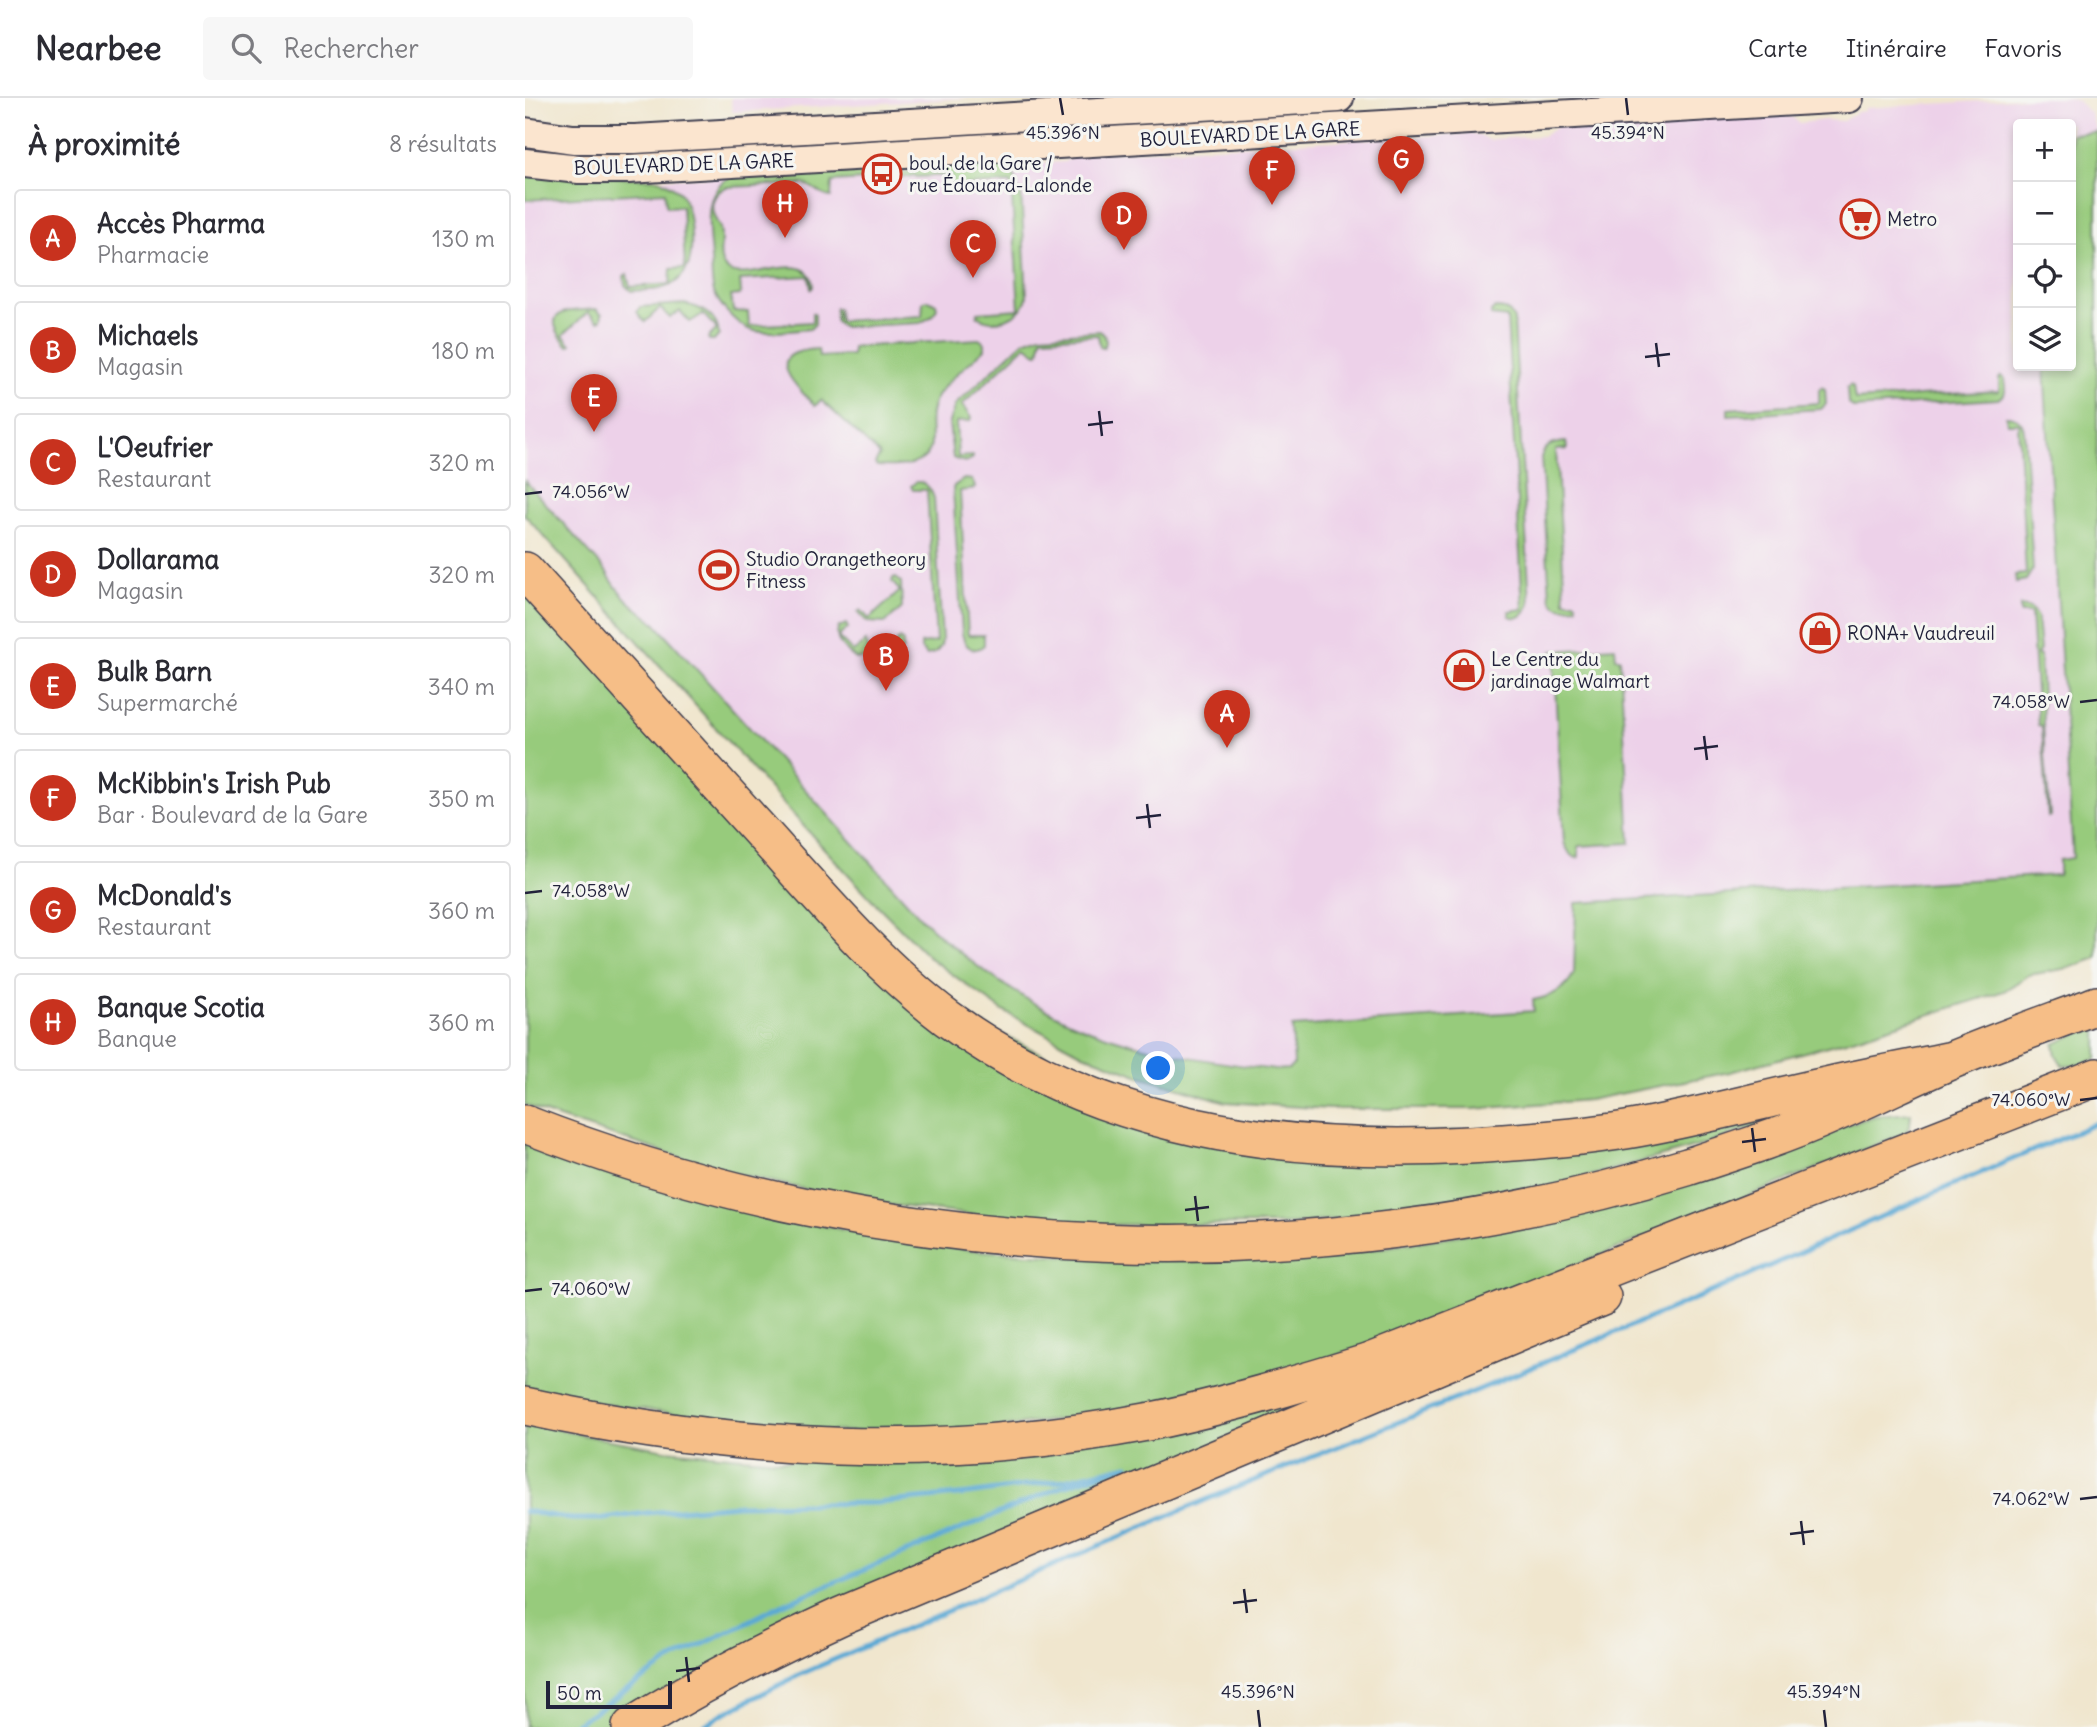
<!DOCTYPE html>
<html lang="fr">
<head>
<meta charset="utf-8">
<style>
	body { margin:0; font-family:Delius,sans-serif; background:#f7f7f7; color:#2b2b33 }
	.controls { position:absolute; right:21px; top:21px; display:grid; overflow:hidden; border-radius:7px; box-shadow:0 4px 10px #0003 }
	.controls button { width:63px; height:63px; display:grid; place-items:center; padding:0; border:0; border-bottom:2px solid #e1e1e2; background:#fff; color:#2b2b33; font:35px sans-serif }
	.scale { position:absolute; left:21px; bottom:18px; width:126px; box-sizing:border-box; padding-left:7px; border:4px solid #22223b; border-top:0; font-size:19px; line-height:24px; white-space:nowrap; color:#22223b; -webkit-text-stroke:5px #f6f6f2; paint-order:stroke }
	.you { position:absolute; left:634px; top:971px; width:24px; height:24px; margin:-18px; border:5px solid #fff; border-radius:50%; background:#1a73e8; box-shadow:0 0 0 10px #1a73e833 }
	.badge { display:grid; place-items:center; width:46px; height:46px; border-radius:50%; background:#c8321e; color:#fff; font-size:23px; font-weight:700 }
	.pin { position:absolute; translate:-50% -58px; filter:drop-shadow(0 2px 4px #0008) }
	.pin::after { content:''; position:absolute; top:37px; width:24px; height:21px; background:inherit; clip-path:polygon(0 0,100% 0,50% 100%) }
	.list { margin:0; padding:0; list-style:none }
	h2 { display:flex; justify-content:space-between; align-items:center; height:91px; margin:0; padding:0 28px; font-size:30px }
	h2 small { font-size:23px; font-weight:400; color:#7c7c81 }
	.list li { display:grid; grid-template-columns:46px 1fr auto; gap:21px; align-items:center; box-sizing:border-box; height:98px; margin:0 14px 14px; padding:0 14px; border:2px solid #e1e1e2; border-radius:7px }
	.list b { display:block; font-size:26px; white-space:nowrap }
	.list p { margin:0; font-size:23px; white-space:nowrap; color:#7c7c81 }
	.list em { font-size:23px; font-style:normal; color:#7c7c81 }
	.icon { flex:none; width:38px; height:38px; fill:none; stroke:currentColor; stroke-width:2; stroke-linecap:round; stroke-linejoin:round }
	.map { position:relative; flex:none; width:1572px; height:1629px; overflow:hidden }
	header { display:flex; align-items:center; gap:42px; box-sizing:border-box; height:98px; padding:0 35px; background:#fff; border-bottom:2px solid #e1e1e2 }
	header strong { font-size:33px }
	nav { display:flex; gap:38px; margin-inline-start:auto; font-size:24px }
	.search { width:490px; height:63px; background:#f7f7f7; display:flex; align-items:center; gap:18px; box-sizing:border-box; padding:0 24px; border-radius:7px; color:#7c7c81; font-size:26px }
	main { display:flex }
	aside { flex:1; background:#fff }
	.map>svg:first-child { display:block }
	.built { fill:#edd1e9 }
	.grass { fill:#97cb7c; stroke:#5c765c; stroke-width:2 }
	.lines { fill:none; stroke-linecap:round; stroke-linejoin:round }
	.stream { stroke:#5aa9d4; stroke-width:5 }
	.secondary-casing { stroke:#413f51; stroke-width:32 }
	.highway-casing { stroke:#413f51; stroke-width:40 }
	.secondary { stroke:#fbe5cf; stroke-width:28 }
	.highway { stroke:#f6be87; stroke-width:37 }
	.ticks { fill:none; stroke:#22223b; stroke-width:2.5 }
	.labels { text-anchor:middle; stroke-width:6; stroke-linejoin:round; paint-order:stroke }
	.street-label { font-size:19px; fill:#22223b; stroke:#f6f6f2 }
	.poi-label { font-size:19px; fill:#22223b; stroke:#f6f6f2; text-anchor:start }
	.ticks-label { font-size:18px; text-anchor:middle; fill:#22223b; stroke:#f6f6f2; stroke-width:6; stroke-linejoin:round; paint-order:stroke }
</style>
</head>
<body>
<header>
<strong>Nearbee</strong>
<div class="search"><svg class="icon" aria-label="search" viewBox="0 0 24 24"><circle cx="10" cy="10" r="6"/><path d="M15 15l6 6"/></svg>Rechercher</div>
<nav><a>Carte</a><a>Itinéraire</a><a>Favoris</a></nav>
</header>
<main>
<aside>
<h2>À proximité<small>8 résultats</small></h2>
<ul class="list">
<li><span class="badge">A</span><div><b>Accès Pharma</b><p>Pharmacie</p></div><em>130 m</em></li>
<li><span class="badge">B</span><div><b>Michaels</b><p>Magasin</p></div><em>180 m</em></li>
<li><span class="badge">C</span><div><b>L'Oeufrier</b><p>Restaurant</p></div><em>320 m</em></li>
<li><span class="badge">D</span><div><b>Dollarama</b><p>Magasin</p></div><em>320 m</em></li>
<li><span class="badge">E</span><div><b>Bulk Barn</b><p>Supermarché</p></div><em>340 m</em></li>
<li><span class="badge">F</span><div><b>McKibbin's Irish Pub</b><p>Bar · Boulevard de la Gare</p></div><em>350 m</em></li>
<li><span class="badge">G</span><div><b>McDonald's</b><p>Restaurant</p></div><em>360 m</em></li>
<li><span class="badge">H</span><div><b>Banque Scotia</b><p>Banque</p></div><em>360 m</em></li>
</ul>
</aside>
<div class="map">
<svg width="1572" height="1629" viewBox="0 0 1572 1629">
	<rect width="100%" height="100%" fill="#f6f6f2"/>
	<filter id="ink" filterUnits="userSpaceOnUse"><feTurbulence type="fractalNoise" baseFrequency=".0143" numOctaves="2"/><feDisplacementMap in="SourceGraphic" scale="14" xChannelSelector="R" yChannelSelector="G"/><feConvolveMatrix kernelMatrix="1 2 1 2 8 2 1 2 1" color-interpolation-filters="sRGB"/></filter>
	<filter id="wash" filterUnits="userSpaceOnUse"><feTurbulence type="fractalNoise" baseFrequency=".00686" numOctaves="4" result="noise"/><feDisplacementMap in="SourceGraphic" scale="28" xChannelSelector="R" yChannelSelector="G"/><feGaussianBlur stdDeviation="1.57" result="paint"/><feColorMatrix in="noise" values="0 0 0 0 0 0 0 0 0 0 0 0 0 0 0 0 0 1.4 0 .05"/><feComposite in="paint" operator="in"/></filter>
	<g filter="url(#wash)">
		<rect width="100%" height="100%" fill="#f0e6ce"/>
		<path class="built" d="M206 0H445L207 14Z
			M1505 0H1543L1553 3 1565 15 1572 34 1546 36V26H1493V268H1529L1555 776 1090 804 1096 907 767 929 772 994 647 976 420 862 0 412V75L118 81 336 76 337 80 340 79 341 85 355 84 354 78 418 68 471 64 481 67 539 64 553 56 945 36 958 39 966 43 968 41 1018 38 1034 28 1252 15 1267 19 1274 25 1300 22 1318 23 1332 14 1340 13V10Z"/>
		<path class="grass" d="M1572 34V860L1544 870 1504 877 1479 893 1321 943 1205 974 1064 1002 948 1011H805L701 1004 615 978 558 956 478 913 406 861 353 808 292 743 0 417V383L81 473C94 497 107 507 128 523L398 822C441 864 506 909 562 931 622 954 687 964 750 972L764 971 769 966 767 929 1009 913 1008 902C1026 899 1041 892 1049 875L1051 805 1534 777V762L1548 760 1519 268H1546V36Z
			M471 64C487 67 491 78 492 92L496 93 502 199C498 219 469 230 452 218L453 214 494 211 486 85 426 88 425 77 391 79 389 77 382 79 355 81 354 78 432 66Z
			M285 73 336 76 337 80 340 79V82L307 84 306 99C296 99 289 88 278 86L201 89C188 95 184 108 190 120 191 124 194 126 195 130 199 143 189 164 204 173 224 185 286 148 288 189L286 191 284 178 215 182 216 194 214 197 206 198 208 213 223 214 224 228 287 224V215L290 216V226L285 231C268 232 236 238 221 230 209 223 195 208 189 194 186 185 187 173 186 162 185 136 175 94 205 79 214 74 270 74 285 73Z
			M0 75 134 81C142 85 150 89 156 96 166 110 170 155 162 170 159 176 154 182 148 186 136 193 120 192 106 193L100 187 99 178 102 176 105 189 145 186 146 171 160 170 157 108 143 109 141 107 140 94 0 102Z
			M404 202 411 206 412 211 406 219 395 225 317 229 311 224 310 210 313 211 314 223 397 218 398 203Z
			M159 206C176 209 193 218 194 237L189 243H185L183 240 192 231 178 216 165 224 155 213 145 220 135 210 120 224 112 214 115 209Z
			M970 210C979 210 985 212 989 222L1005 506C1001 514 995 524 985 518L984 513 998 511 982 220 966 218V214Z
			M71 211 77 216 76 222 73 223 63 214 38 237 46 246 43 248C12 212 42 213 71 211Z
			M575 233 580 238 581 245 578 250 575 249 573 237 517 240 514 255H512L501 247 437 307 446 320 445 323 431 324 433 359 448 358V360C441 366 436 363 428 360L424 324 430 307 499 243 515 237Z
			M454 241 460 245V251C445 265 419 284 410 302 403 316 406 330 406 345 405 370 370 369 352 368L350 365 355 357 296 302 290 308C267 284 236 254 293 251L294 259 327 257V249Z
			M1476 278 1479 280C1480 289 1483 297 1473 301L1329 310 1323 305 1322 290 1325 287 1328 289 1330 302 1474 293V281Z
			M1296 289 1300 291 1301 306 1296 311 1203 317V311L1294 305V292Z
			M1481 318C1491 318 1497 322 1499 332L1508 471 1501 482 1491 484 1490 477 1501 476 1493 325H1482Z
			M1041 344 1042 351 1031 352 1040 503H1051L1052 509C1040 510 1030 512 1025 499L1016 359C1021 346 1029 345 1041 344Z
			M439 381 447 382 450 389 448 391 435 393 443 537H459V547C447 557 439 547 437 535L428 391 429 388Z
			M391 384C401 383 406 391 409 400L417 542C416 552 411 556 401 557L396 551V546L411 544 402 392H388L386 388Z
			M368 480H371L376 484 377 510 360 525 342 524 333 514 336 512 344 521 375 493 367 484Z
			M0 492 348 871 698 1048 1278 1011 1181 1046 1023 1089 905 1111 768 1126 530 1127 332 1103 191 1071 28 1018 0 1007Z
			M1495 508 1506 510 1512 519 1515 552 1512 556 1515 558 1519 646 1525 718 1523 719 1517 628 1513 627 1506 515H1495Z
			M321 526 323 530 313 539 328 554 341 544 344 557 371 555V544L375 541 378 544V551L371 559 331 561C321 553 307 543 314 529Z
			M1090 549 1091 560H1095L1105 745 1054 748V759L1051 760 1045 756 1039 745 1028 553Z
			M1572 926V961L1554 967 1538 968 1531 957 1529 946Z
			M1386 1015 1385 1027 1380 1035 921 1219 737 1284 591 1315 432 1334 271 1333 0 1295V1042L240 1116 383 1145 458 1153 604 1162 685 1163 837 1153 990 1128 1350 1018Z
			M814 1290 116 1609 85 1629H0V1324L62 1338 141 1352 262 1363Z"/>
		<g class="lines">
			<path class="stream" d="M0 1413 47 1421H79L121 1415 211 1407 353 1405 443 1396 535 1383 603 1367 541 1387 256 1507 145 1563 46 1629
				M177 1629 197 1616 278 1575 683 1401 953 1292 1177 1198 1432 1085 1572 1025"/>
		</g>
	</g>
	<g filter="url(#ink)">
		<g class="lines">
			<g class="secondary-casing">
				<path id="secondary" d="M0 34 48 41H110L814 0
					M0 65 54 71H103L1324 0"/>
			</g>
			<g class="highway-casing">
				<path id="highway" d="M0 473C76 558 153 642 229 726 290 793 349 865 422 920 575 1032 760 1057 944 1047 997 1044 1049 1040 1101 1032 1167 1021 1231 1003 1296 989 1340 979 1383 971 1427 962
					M0 1026C365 1169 788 1184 1162 1069 1211 1053 1261 1037 1308 1016 1348 999 1387 979 1427 962 1475 942 1524 925 1572 907
					M0 1308C212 1354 413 1364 627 1323 700 1308 771 1287 842 1265L1572 979
					M106 1629C173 1587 244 1551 316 1518L1077 1199"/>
			</g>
			<use href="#secondary" class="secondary"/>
			<use href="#highway" class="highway"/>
		</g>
	</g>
	<path class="ticks" d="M535 0 538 17M1101 0 1103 17M1131 245 1134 269M1120 259 1145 256M574 313 577 338M563 327 588 324M0 396 17 394M1555 604 1572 602M1179 638 1182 662M1169 651 1193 648M622 706 625 730M611 720 636 717M0 795 17 793M1555 1002 1572 1000M1227 1030 1230 1054M1217 1044 1241 1041M670 1098 673 1123M660 1112 684 1109M0 1193 17 1191M1555 1401 1572 1399M1276 1423 1279 1447M1265 1436 1289 1433M719 1491 722 1515M708 1505 732 1502M161 1559 164 1584M151 1573 175 1570M733 1612 735 1629M1299 1612 1301 1629"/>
	<defs>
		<g id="bus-ring" transform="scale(2.0125)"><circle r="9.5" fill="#f6f6f2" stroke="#c8321e" stroke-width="1.5"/><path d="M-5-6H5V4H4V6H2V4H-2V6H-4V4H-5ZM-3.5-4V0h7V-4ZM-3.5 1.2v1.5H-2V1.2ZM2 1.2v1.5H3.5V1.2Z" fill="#c8321e"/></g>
		<g id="supermarket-ring" transform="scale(2.0125)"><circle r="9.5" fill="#f6f6f2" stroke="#c8321e" stroke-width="1.5"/><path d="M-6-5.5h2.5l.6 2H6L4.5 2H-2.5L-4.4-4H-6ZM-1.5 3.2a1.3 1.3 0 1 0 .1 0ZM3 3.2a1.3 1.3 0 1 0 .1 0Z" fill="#c8321e"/></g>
		<g id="stadium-ring" transform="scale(2.0125)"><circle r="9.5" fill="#f6f6f2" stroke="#c8321e" stroke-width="1.5"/><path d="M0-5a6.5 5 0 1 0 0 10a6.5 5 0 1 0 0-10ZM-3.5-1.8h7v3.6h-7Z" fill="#c8321e"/></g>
		<g id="shop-ring" transform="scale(2.0125)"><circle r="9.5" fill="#f6f6f2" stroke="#c8321e" stroke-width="1.5"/><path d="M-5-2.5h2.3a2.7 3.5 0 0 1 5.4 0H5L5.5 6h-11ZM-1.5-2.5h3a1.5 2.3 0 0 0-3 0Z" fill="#c8321e"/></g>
	</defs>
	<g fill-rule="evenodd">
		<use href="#bus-ring" x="357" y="76"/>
		<use href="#supermarket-ring" x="1335" y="121"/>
		<use href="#stadium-ring" x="194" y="472"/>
		<use href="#shop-ring" x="1295" y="535"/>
		<use href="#shop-ring" x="939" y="572"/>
	</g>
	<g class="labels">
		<g class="street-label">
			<text transform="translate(725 36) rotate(-3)" y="7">BOULEVARD DE LA GARE</text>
			<text transform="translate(159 66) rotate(-2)" y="7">BOULEVARD DE LA GARE</text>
		</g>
		<g class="poi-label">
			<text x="384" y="72">boul. de la Gare /<tspan x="384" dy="22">rue Édouard-Lalonde</tspan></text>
			<text x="1362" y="128">Metro</text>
			<text x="221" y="468">Studio Orangetheory<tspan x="221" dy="22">Fitness</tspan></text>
			<text x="1322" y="542">RONA+ Vaudreuil</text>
			<text x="966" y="568">Le Centre du<tspan x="966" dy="22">jardinage Walmart</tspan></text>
		</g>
	</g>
	<g class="ticks-label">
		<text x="538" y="41">45.396°N</text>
		<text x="1103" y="41">45.394°N</text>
		<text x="66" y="400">74.056°W</text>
		<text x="1506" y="610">74.058°W</text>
		<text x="66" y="799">74.058°W</text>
		<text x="1506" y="1008">74.060°W</text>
		<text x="66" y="1197">74.060°W</text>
		<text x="1506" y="1407">74.062°W</text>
		<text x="733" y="1600">45.396°N</text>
		<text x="1299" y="1600">45.394°N</text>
	</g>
</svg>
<div class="controls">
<button>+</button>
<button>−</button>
<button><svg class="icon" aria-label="locate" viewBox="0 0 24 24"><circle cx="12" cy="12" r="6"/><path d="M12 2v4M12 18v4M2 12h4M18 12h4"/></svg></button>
<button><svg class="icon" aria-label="layers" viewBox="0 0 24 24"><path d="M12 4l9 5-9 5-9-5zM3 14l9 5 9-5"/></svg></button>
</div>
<div class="scale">50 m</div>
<div class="you"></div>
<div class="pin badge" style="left:702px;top:650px">A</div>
<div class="pin badge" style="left:361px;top:593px">B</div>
<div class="pin badge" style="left:448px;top:180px">C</div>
<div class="pin badge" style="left:599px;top:152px">D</div>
<div class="pin badge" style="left:69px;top:334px">E</div>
<div class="pin badge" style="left:747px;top:107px">F</div>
<div class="pin badge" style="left:876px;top:96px">G</div>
<div class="pin badge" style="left:260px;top:140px">H</div>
</div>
</main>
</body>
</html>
